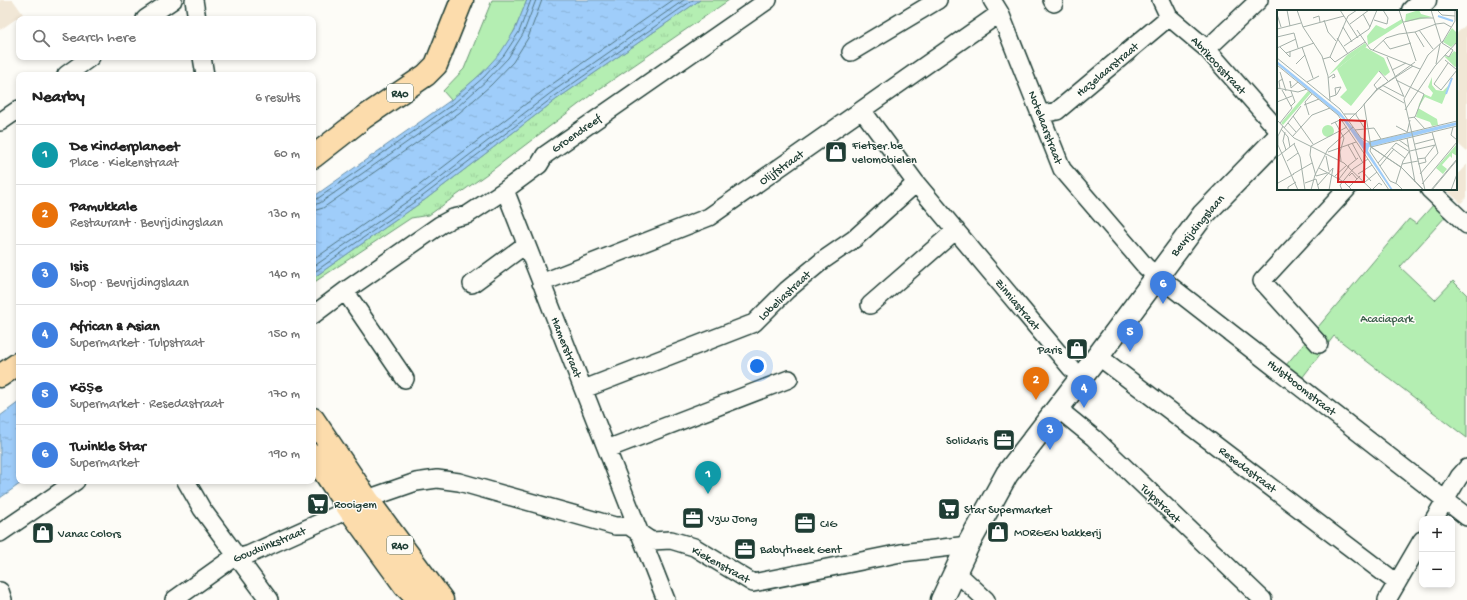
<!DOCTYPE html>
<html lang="en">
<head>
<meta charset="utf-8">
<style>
	body { margin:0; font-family:"Gochi Hand",sans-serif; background:#f2f2f2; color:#222 }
	.controls { position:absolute; right:12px; bottom:12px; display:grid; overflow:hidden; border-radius:8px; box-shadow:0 2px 6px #0003 }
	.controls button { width:36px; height:36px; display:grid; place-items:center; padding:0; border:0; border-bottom:1px solid #e0e0e0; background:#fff; color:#222; font:20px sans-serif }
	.you { position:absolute; left:757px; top:366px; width:14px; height:14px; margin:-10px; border:3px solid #fff; border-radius:50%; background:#1a73e8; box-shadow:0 0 0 6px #1a73e833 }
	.badge { display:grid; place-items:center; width:26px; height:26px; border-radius:50%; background:#b45309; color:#fff; font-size:13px; font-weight:700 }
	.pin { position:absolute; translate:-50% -33px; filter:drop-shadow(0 1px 2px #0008) }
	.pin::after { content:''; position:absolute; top:21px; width:14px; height:12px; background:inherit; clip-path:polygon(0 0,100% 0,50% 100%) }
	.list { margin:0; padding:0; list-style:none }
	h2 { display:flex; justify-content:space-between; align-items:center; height:52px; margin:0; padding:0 16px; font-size:17px }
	h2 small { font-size:13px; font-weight:400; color:#767676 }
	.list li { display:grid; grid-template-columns:26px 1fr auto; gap:12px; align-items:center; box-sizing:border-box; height:60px; padding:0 16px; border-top:1px solid #e0e0e0 }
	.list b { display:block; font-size:15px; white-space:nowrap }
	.list p { margin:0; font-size:13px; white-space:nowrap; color:#767676 }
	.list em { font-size:13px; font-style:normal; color:#767676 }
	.icon { flex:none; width:22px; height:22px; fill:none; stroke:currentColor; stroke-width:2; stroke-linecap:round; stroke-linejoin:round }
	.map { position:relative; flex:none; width:1467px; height:600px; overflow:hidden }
	.search { position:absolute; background:#fff; box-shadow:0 2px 6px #0003; left:16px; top:16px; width:300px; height:44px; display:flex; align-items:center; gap:10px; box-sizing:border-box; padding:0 14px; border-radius:8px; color:#767676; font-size:15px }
	.panel { position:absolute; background:#fff; box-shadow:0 2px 6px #0003; left:16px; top:72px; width:300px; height:412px; border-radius:8px }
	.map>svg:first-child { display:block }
	.built { fill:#f1e7d6 }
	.grass { fill:url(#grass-tufts); stroke:#6a9673 }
	.park { fill:#b4eeb2; stroke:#6a9673 }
	.water { fill:url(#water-ripples); stroke:#6c93ab }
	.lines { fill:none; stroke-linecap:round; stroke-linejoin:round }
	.shore { stroke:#527783; stroke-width:1 }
	.street-casing { stroke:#1f3d34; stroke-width:20 }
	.secondary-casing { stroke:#1f3d34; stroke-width:25 }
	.primary-casing { stroke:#1f3d34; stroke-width:25 }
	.street { stroke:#fdfcf7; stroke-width:17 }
	.secondary { stroke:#fdfcf7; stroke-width:22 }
	.primary { stroke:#fcdcac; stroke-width:22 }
	.labels { text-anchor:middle; stroke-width:3; stroke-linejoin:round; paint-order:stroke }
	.shield { fill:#fdfcf7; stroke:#62766e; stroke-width:1 }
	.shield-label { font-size:11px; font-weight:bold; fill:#1f3d34 }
	.street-label { font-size:12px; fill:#1f3d34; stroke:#fdfcf7 }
	.poi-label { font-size:12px; fill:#1f3d34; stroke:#fdfcf7; text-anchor:start }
	.park-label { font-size:12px; fill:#3d604d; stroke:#fdfcf7 }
	.inset-river { fill:none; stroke:#9fcdfa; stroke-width:2 }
	.inset-road { fill:none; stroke:#a4b0a9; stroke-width:1 }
	.view { fill:#d62828; fill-opacity:0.15; stroke:#d62828; stroke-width:2 }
	.inset-edge { fill:none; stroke:#1f3d34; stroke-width:2 }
</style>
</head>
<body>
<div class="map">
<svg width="1467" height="600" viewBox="0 0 1467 600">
	<defs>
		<pattern id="grass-tufts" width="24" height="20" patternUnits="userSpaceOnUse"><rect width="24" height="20" fill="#b4eeb2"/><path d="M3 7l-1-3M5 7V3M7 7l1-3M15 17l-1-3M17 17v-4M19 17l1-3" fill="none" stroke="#9acd9a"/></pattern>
		<pattern id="water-ripples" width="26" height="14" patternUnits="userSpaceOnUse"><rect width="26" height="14" fill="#9fcdfa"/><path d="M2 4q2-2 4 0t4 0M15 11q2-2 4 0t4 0" fill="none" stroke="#88b1d7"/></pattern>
	</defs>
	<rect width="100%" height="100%" fill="#fdfcf7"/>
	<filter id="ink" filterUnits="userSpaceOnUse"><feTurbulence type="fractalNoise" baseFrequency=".025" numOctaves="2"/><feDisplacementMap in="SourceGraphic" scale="8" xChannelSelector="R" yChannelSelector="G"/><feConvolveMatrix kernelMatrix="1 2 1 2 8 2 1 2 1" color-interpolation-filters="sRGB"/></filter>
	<g filter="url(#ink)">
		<path class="built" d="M0 0H13L23 14 0 30Z
			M1467 24V152L1456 142V34Z
			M1467 164V197L1461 203 1445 189H1456V176Z"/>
		<path class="grass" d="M700 0H729L595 92 491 171 429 215 411 218 313 283V278L426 199 557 99Z"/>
		<path class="park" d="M492 0H527C520 18 513 37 501 53 486 71 468 85 451 100L443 91 464 69Z
			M1434 204 1446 216 1400 267 1435 300 1453 281 1467 295V438L1334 336 1302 378 1286 365 1409 219 1416 224Z"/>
		<path class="water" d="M527 0H700L557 99 426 199 313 278V197L451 100 481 74 501 52 515 30Z
			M19 402V481H24L0 498V416Z"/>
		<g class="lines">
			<path class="shore" d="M313 200 317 199 453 104 484 77 504 55 519 32 531 0
				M313 205 320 203 456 108 487 80 508 58 523 34 536 0
				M313 211 323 208 459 113 491 85 513 62 528 38 542 0
				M313 260 417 187 548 87 673 0
				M313 267 421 192 552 92 684 0
				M313 273 423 196 555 96 693 0"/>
			<g class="street-casing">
				<path id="street" d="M194 0 197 19
					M992 0 1000 13 1062 169 1146 267 1467 517
					M1052 0 1054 3
					M1161 0 1169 17 1207 49 1278 130
					M145 19 173 0
					M1207 49 1259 0
					M851 52 938 0
					M202 57 205 75
					M66 75 91 57
					M862 110 916 183 1071 368 1081 378
					M1042 114 1057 111 1169 17
					M0 122 19 109
					M1429 189 1467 225
					M505 190 666 600
					M541 283 709 217 1000 13
					M472 284 525 245
					M345 291 405 379
					M870 305 956 230
					M313 315 345 291 440 225 453 218 467 215 505 190 539 165 545 155 768 0
					M1319 344 1262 281 1347 189
					M1098 356 1397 583
					M584 389 754 323 787 290 822 261 854 239 916 183
					M1057 408 1094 438 1263 600
					M607 449 789 379
					M186 481 202 509 269 600
					M1434 519 1459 477 1467 468
					M0 533 76 481
					M956 572 986 600
					M0 591 3 600
					M174 600 230 560 248 555 341 513 367 499 416 482 437 479 459 482 615 526H629L651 541 671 540 694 547 753 583 901 553 968 545
					M1387 600 1422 540"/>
			</g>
			<g class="secondary-casing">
				<path id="secondary" d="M1413 11 1425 0
					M942 600 968 545 1007 474 1098 356 1203 215 1278 138"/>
			</g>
			<g class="primary-casing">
				<path id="primary" d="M313 157 363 118 426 75 436 65 462 0
					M0 376 19 363
					M313 419 367 499 442 600
					M313 455 349 509 405 586 419 600"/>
			</g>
			<use href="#street" class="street"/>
			<use href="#secondary" class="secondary"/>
			<use href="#primary" class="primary"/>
		</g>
	</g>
	<defs>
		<g id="shop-square" transform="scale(1.15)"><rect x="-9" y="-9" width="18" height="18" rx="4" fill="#1f3d34" stroke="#fdfcf7"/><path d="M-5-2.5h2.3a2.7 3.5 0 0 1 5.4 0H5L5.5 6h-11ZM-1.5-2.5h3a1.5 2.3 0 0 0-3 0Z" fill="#fff"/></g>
		<g id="office-square" transform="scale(1.15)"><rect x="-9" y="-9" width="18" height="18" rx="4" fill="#1f3d34" stroke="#fdfcf7"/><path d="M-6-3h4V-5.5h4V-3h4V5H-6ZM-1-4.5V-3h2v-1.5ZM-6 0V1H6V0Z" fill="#fff"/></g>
		<g id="supermarket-square" transform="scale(1.15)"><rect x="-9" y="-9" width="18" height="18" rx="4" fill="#1f3d34" stroke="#fdfcf7"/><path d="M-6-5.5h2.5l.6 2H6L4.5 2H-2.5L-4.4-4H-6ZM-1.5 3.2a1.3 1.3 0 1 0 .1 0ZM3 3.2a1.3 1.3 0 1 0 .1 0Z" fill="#fff"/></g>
	</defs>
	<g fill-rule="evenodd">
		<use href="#shop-square" x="836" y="152"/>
		<use href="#shop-square" x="1077" y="349"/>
		<use href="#office-square" x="1004" y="440"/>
		<use href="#supermarket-square" x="318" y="504"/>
		<use href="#supermarket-square" x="949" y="509"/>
		<use href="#office-square" x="693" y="518"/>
		<use href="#office-square" x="805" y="523"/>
		<use href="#shop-square" x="998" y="532"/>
		<use href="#shop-square" x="43" y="533"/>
		<use href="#office-square" x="745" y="549"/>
	</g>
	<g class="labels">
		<g class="shield">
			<rect x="387" y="84" width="26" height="18" rx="3"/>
			<rect x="387" y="536" width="26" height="18" rx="3"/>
		</g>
		<g class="shield-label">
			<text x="400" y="97">R40</text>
			<text x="400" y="549">R40</text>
		</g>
		<g class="street-label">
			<text transform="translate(1219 65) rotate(47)" y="4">Abrikoosstraat</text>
			<text transform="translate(1107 69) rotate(-40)" y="4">Hazelaarstraat</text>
			<text transform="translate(1046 127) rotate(69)" y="4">Notelaarstraat</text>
			<text transform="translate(576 133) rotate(-35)" y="4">Groendreef</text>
			<text transform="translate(781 167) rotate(-35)" y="4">Olijfstraat</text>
			<text transform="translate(1197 225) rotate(-50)" y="4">Bevrijdingslaan</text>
			<text transform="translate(784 295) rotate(-43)" y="4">Lobeliastraat</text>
			<text transform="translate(1018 304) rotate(50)" y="4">Zinniastraat</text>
			<text transform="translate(567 347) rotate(68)" y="4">Hamerstraat</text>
			<text transform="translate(1302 387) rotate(38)" y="4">Hulstboomstraat</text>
			<text transform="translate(1248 469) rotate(37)" y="4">Resedastraat</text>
			<text transform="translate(1161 503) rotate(44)" y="4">Tulpstraat</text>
			<text transform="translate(269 544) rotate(-22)" y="4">Goudvinkstraat</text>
			<text transform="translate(721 564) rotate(29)" y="4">Kiekenstraat</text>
		</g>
		<g class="poi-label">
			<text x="852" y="149">Fietser.be<tspan x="852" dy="14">velomobielen</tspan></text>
			<text x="1062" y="353" text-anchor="end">Paris</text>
			<text x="988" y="444" text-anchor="end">Solidaris</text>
			<text x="334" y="508">Rooigem</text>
			<text x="964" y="513">Star Supermarket</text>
			<text x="708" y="522">Vzw Jong</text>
			<text x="820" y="527">CIG</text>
			<text x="1014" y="536">MORGEN bakkerij</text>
			<text x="58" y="537">Vanac Colors</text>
			<text x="760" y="553">Babytheek Gent</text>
		</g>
		<g class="park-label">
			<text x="1387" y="322">Acaciapark</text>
		</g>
	</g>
	<g transform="translate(1277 10)">
		<rect width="180" height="180" fill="#fdfcf7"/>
		<path d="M88 37 107 48 113 62 108 66 102 61 74 96 63 87 70 80 60 59Z" fill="#b4eeb2"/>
		<path d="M142 0 144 4 155 7 128 12 129 4ZM125 9 127 12 91 35 90 26 99 15 108 19ZM175 18 180 23V32L174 37 166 32ZM88 33 90 36 52 65 70 45ZM177 41 180 43V56L178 57 167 46 172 47ZM155 67V75L159 80 166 81 173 74 165 94 148 87 141 98 160 109 161 115 155 116 153 112 139 107 142 94 147 84 154 87 156 83 151 77ZM31 81 34 83 6 115 4 113ZM45 121a6 6 0 1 1 12 0a6 6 0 1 1-12 0ZM180 134V146L175 143V148L173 146 165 155 170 159 166 164 159 158Z" fill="#b4eeb2"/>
		<path d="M0 51 63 102 88 133 180 112V115L92 137 91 141 116 180H114L65 108 0 54Z" fill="#9fcdfa"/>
		<path class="inset-river" d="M161 6 176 11M169 84 175 68"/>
		<path class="inset-road" d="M10 0 13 16M20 0 26 17 45 46 51 66 53 91M63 0 81 28M122 0 139 51M154 0 164 32M160 0 165 5 178 6M0 4 4 17M86 4 93 17M36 8 42 6 43 12M47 10 51 22 59 31M97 10 110 14 111 8 106 0M127 12 143 8H156M73 14 92 0M26 17 67 6M66 17 75 32M0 19 24 13M80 20 93 39 143 59M142 20 156 39M138 22 147 37M0 27 17 23 21 38M60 28 71 44M106 30 113 39 134 33M165 33 178 11V0M165 33 176 40 172 47 168 45M67 36 92 19 100 0M3 37 13 47V41M25 37 36 68M0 38 19 29M96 40 109 28 122 24 138 22 159 14 167 13 174 17M9 43 37 33M53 47 58 52 88 32M110 47 127 87M0 48 63 99 84 128 92 132M46 49 53 47 71 6 80 0M138 52 100 80 87 94 94 137 124 157 147 180M19 54 28 45M159 54 163 34M0 55 61 105 112 180M115 60 129 53M102 61 111 71M3 62 9 81M51 68 57 64 58 67 55 68M119 70 147 84 138 107 132 108M30 72 42 66M105 75 126 86M14 76 13 71 14 78 21 72M0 78 21 82 30 79M101 78 127 93M3 79 2 71 6 69M100 79 97 75 104 67M164 80 180 60 168 50M164 80 157 74 171 53M53 87 59 85 60 84 64 77 58 78 59 85M0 92 15 86M27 95 42 89M14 96 18 92 14 81M84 98 100 79 136 56M128 100 158 56 180 32M67 104H80M32 105 28 92 35 84M79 105 88 119M16 106 36 134M137 107 148 119M0 110 17 128 67 153 95 180 102 173 105 175M72 110 85 97M58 112 67 128 63 142 64 151M3 113 15 98 5 80M11 113 19 122M54 114 65 109M6 116 1 126V135L21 180M119 116 130 122M176 117 174 125 180 130M7 118 24 96M4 119 11 127 13 137M78 120 97 118 104 129M8 122 6 131 9 140M155 122 161 143M130 123 133 110M15 127 35 105 53 98M130 128 138 172M122 130 132 137M92 132 94 137 180 116M92 132 180 111M75 133 86 153M119 133 133 142M17 134 23 147 28 180M138 134 157 129M71 135 79 149M34 136 33 145 39 166 50 163M34 136 70 117M115 138 128 148M133 141 158 135M51 142 79 132M49 146 52 161M0 147 18 133M148 148 158 135M140 149 148 148 149 152 141 154M10 151 21 143M101 153 119 133M125 154 141 151M71 156 81 148M103 156 117 139M42 158 67 172 75 180M125 158 94 137 93 141 113 171 120 174 126 180M125 158 146 180M85 161 94 171M16 164 35 153M81 164 95 155M143 164 161 143M58 166 70 155M72 166 75 163 80 169M62 169 72 156M88 172 100 162M1 173 17 164M28 173 39 169 42 180M119 173 126 151 132 142M145 174 180 132M41 175 56 158 52 180M72 177 83 166M11 180V177L19 172M34 180 38 165 51 139 76 117M65 180 63 175 76 159 91 149M148 180 127 89 151 45 166 31M154 180 180 149M155 180 180 150M174 180 180 164"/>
		<path class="view" d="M63 110 88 111 87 172H61Z"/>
		<rect width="180" height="180" class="inset-edge"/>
	</g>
</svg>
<div class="controls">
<button>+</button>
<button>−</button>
</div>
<div class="you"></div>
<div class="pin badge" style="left:708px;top:494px;background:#0f9aa8">1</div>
<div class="pin badge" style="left:1036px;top:400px;background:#e8710a">2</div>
<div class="pin badge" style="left:1050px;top:450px;background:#3f7fe0">3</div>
<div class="pin badge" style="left:1084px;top:408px;background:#3f7fe0">4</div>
<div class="pin badge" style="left:1130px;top:352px;background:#3f7fe0">5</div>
<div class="pin badge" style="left:1163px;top:304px;background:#3f7fe0">6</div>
<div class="search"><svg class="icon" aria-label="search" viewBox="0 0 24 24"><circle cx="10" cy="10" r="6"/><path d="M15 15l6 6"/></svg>Search here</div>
<section class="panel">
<h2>Nearby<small>6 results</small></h2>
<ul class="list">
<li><span class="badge" style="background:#0f9aa8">1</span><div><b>De Kinderplaneet</b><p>Place · Kiekenstraat</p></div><em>60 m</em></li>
<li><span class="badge" style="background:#e8710a">2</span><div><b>Pamukkale</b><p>Restaurant · Bevrijdingslaan</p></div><em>130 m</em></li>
<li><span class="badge" style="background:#3f7fe0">3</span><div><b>Isis</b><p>Shop · Bevrijdingslaan</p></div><em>140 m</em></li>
<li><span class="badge" style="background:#3f7fe0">4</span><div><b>African &amp; Asian</b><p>Supermarket · Tulpstraat</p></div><em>150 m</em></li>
<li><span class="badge" style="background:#3f7fe0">5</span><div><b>Köşe</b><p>Supermarket · Resedastraat</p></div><em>170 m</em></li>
<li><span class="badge" style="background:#3f7fe0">6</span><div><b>Twinkle Star</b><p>Supermarket</p></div><em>190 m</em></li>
</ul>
</section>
</div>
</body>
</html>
